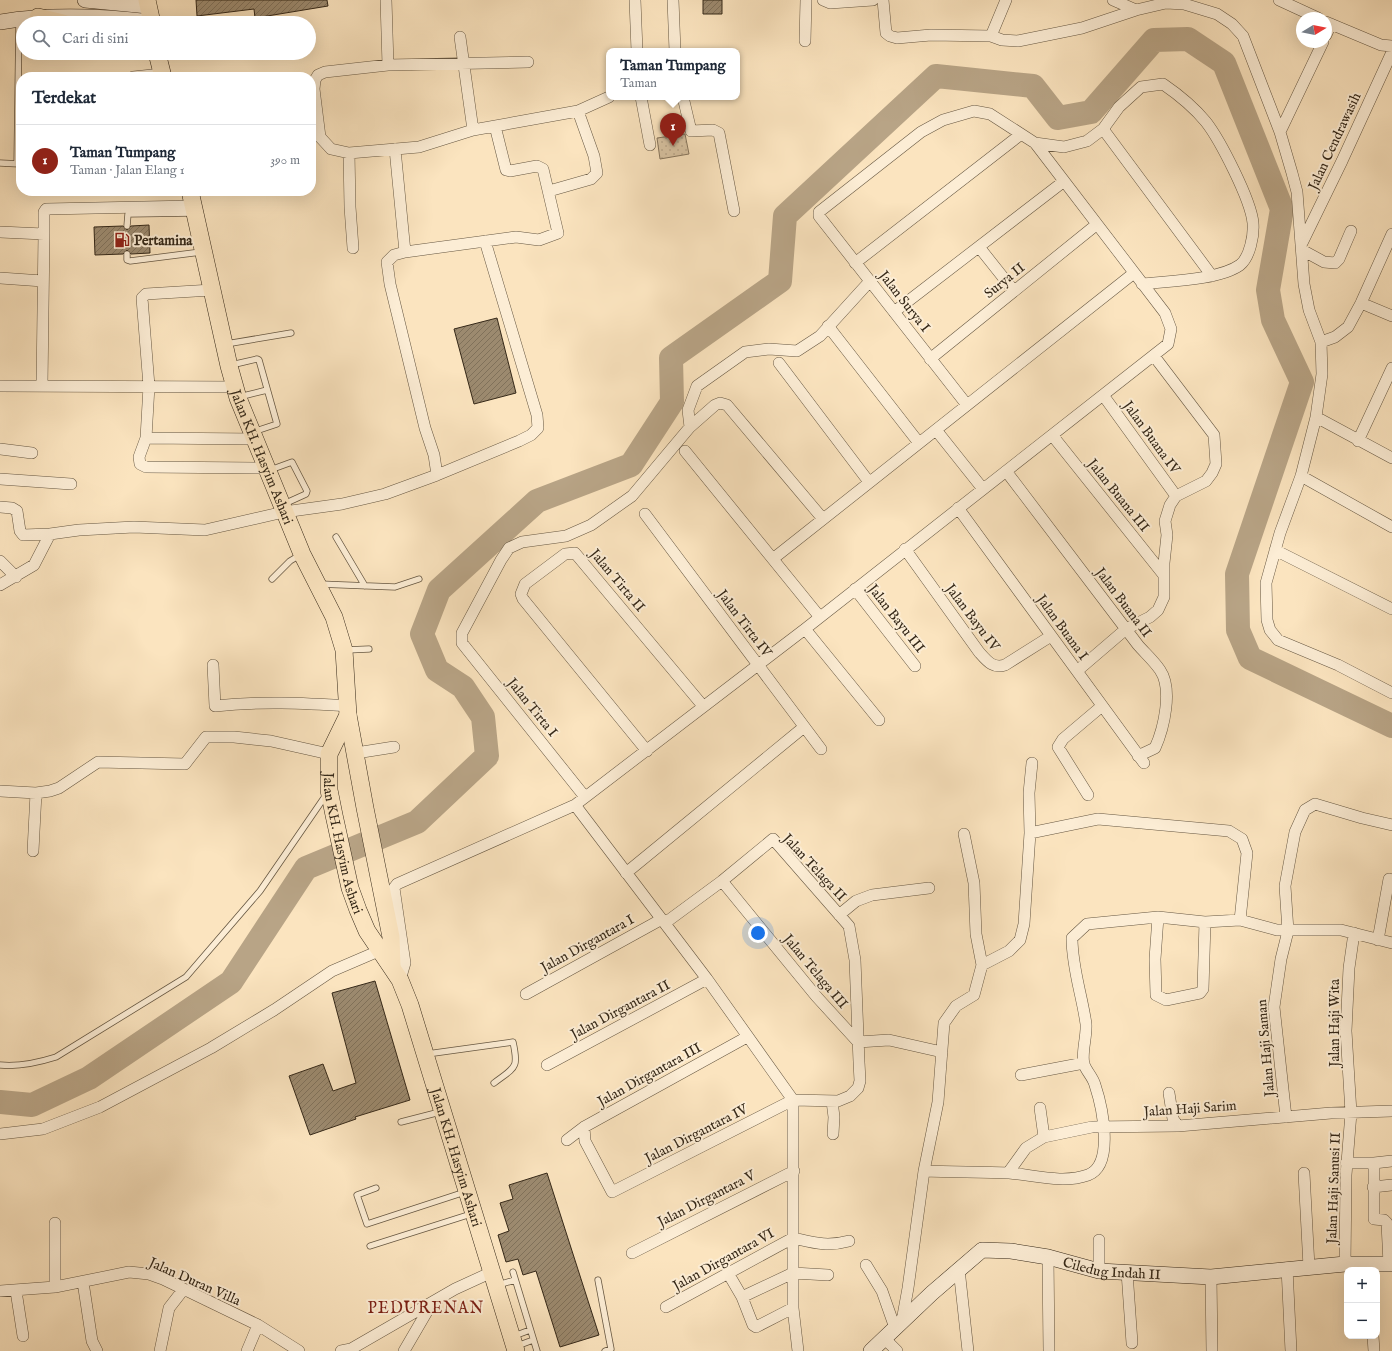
<!DOCTYPE html>
<html lang="id">
<head>
<meta charset="utf-8">
<style>
	body { margin:0; font-family:"IM FELL English",serif; background:#f6f6f7; color:#1f2937 }
	.controls { position:absolute; right:12px; bottom:12px; display:grid; overflow:hidden; border-radius:8px; box-shadow:0 4px 16px #0002 }
	.controls button { width:36px; height:36px; display:grid; place-items:center; padding:0; border:0; border-bottom:1px solid #e0e1e3; background:#fff; color:#1f2937; font:20px sans-serif }
	.compass { position:absolute; left:1296px; top:12px; width:36px; height:36px; border-radius:50%; background:#fff; box-shadow:0 4px 16px #0002; rotate:80deg }
	.you { position:absolute; left:758px; top:933px; width:14px; height:14px; margin:-10px; border:3px solid #fff; border-radius:50%; background:#1a73e8; box-shadow:0 0 0 6px #1a73e833 }
	.badge { display:grid; place-items:center; width:26px; height:26px; border-radius:50%; background:#8f2418; color:#fff; font-size:13px; font-weight:700 }
	.pin { position:absolute; translate:-50% -33px; filter:drop-shadow(0 1px 2px #0008) }
	.pin::after { content:''; position:absolute; top:21px; width:14px; height:12px; background:inherit; clip-path:polygon(0 0,100% 0,50% 100%) }
	.popup { position:absolute; left:606px; top:48px; width:134px; height:52px; box-sizing:border-box; display:grid; place-content:center; border-radius:8px; background:#fff; filter:drop-shadow(0 1px 3px #0005); font-size:13px; white-space:nowrap; color:#747a83 }
	.popup b { font-size:15px; color:#1f2937 }
	.popup::after { content:''; position:absolute; left:50%; top:100%; margin-left:-8px; border:8px solid transparent; border-top-color:#fff }
	.list { margin:0; padding:0; list-style:none }
	h2 { display:flex; justify-content:space-between; align-items:center; height:52px; margin:0; padding:0 16px; font-size:17px }
	h2 small { font-size:13px; font-weight:400; color:#747a83 }
	.list li { display:grid; grid-template-columns:26px 1fr auto; gap:12px; align-items:center; box-sizing:border-box; height:72px; padding:0 16px; border-top:1px solid #e0e1e3 }
	.list b { display:block; font-size:15px; white-space:nowrap }
	.list p { margin:0; font-size:13px; white-space:nowrap; color:#747a83 }
	.list em { font-size:13px; font-style:normal; color:#747a83 }
	.icon { flex:none; width:22px; height:22px; fill:none; stroke:currentColor; stroke-width:2; stroke-linecap:round; stroke-linejoin:round }
	.map { position:relative; flex:none; width:1392px; height:1351px; overflow:hidden }
	.search { position:absolute; background:#fff; box-shadow:0 4px 16px #0002; left:16px; top:16px; width:300px; height:44px; display:flex; align-items:center; gap:10px; box-sizing:border-box; padding:0 14px; border-radius:22px; color:#747a83; font-size:15px }
	.panel { position:absolute; background:#fff; box-shadow:0 4px 16px #0002; left:16px; top:72px; width:300px; height:124px; border-radius:16px }
	.map>svg:first-child { display:block }
	.park { fill:url(#park-dots); stroke:#87765e }
	.lines { fill:none; stroke-linecap:round; stroke-linejoin:round }
	.river { stroke:#b8a486; stroke-width:24 }
	.building { fill:url(#building-hatch); stroke:#352818 }
	.lane-casing { stroke:#665742; stroke-width:7 }
	.street-casing { stroke:#665742; stroke-width:12 }
	.secondary-casing { stroke:#352818; stroke-width:16 }
	.primary-casing { stroke:#352818; stroke-width:18 }
	.lane { stroke:#fcedd5; stroke-width:5.5 }
	.street { stroke:#fcedd5; stroke-width:11 }
	.secondary { stroke:#fcedd5; stroke-width:15 }
	.primary { stroke:#fbe4bf; stroke-width:17 }
	.labels { text-anchor:middle; stroke-width:4; stroke-linejoin:round; paint-order:stroke }
	.street-label { font-size:14px; fill:#352818; stroke:#fcedd5 }
	.poi-label { font-size:14px; font-weight:bold; fill:#352818; stroke:#fcedd5; text-anchor:start }
	.quarter-label { font-size:16px; letter-spacing:1px; fill:#7a1f14; stroke:#fcedd5 }
</style>
</head>
<body>
<div class="map">
<svg width="1392" height="1351" viewBox="0 0 1392 1351">
	<defs>
		<pattern id="park-dots" width="8" height="8" patternUnits="userSpaceOnUse"><rect width="8" height="8" fill="#d9c4a3"/><path d="M2 2h.1M6 6h.1" fill="none" stroke="#bba88c" stroke-width="1.8" stroke-linecap="round"/></pattern>
		<pattern id="building-hatch" width="6" height="6" patternUnits="userSpaceOnUse"><rect width="6" height="6" fill="#9c8a6f"/><path d="M-1 1l2-2M0 6l6-6M5 7l2-2" fill="none" stroke="#80715a"/></pattern>
	</defs>
	<rect width="100%" height="100%" fill="#fbe4bf"/>
	<filter id="stains"><feTurbulence type="fractalNoise" baseFrequency=".005" numOctaves="4"/><feColorMatrix values="0 0 0 0 .2 0 0 0 0 .09 0 0 0 0 .02 0 0 0 .5 -.17"/></filter>
	<radialGradient id="worn" r=".72"><stop offset=".6" stop-color="#630" stop-opacity="0"/><stop offset="1" stop-color="#630" stop-opacity=".3"/></radialGradient>
	<path class="park" d="M685 134 689 154 660 159 657 138Z"/>
	<g class="lines">
		<path class="river" d="M0 1102 32 1105 89 1078 231 982 306 868 417 822 487 756 483 717 463 687 437 670 422 634 439 590 537 501 631 465 672 402 671 358 780 281 785 216 936 76 1033 86 1058 118 1091 112 1154 40 1188 39 1224 63 1282 209 1268 290 1273 320 1302 382 1237 574 1238 630 1250 658 1392 726"/>
	</g>
	<path class="building" d="M196 0H327L328 6 255 18 254 9 197 16Z
		M703 0H722V14H703Z
		M149 225 150 253 131 254 127 250 123 254 95 255 94 227 123 226 127 230 131 226Z
		M497 318 516 393 474 404 454 329Z
		M375 981 410 1100 355 1117 356 1119 310 1135 289 1076 323 1064 333 1091 356 1083 332 993Z
		M547 1173 599 1335 560 1347 536 1271 523 1275 518 1259 506 1262 498 1235 509 1231 500 1203 513 1199 509 1185Z"/>
	<g class="lines">
		<g class="lane-casing">
			<path id="lane" d="M0 163 20 164
				M17 164 19 21
				M127 226 128 214 193 213
				M127 254V260L130 261 201 252
				M226 344 291 333
				M231 365 257 359 259 360 277 424 253 432
				M239 397 267 390
				M270 470 292 462 307 491 306 494 284 504
				M336 537 365 586
				M272 579 290 561 300 555
				M319 584 395 587 419 579
				M346 650 369 649
				M427 1054 513 1042C519 1069 515 1067 494 1083
				M0 1065C19 1067 37 1063 56 1057L186 977 260 891 326 795
				M401 1122 440 1112
				M376 1188 357 1195 367 1224 465 1192
				M370 1246 471 1214
				M513 1272 537 1351
				M598 1280 611 1349 605 1351
				M498 1285 515 1280
				M514 1336 530 1330
				M517 1346 533 1340"/>
		</g>
		<g class="street-casing">
			<path id="street" d="M386 0 388 65
				M635 0 637 51
				M673 0 675 51
				M823 0 830 3 873 0
				M883 0 886 33 890 36 897 38 931 35 991 36 1002 40 1018 41 1082 28 1136 10 1166 3 1184 4 1217 14 1232 24 1243 36 1280 132 1292 173 1297 192 1304 284 1309 310 1321 342 1322 374 1316 417 1301 476 1280 533 1266 583 1267 620 1270 630 1278 640 1338 665 1392 693
				M1113 0 1136 10
				M1279 0 1318 18
				M1326 22 1381 45 1392 46
				M1326 35 1331 24
				M991 36 1006 0
				M460 37 473 130
				M805 41 806 0
				M528 62 388 65 325 72 318 75 315 80 314 89 320 137 331 149 349 153 419 147 473 130 578 111 609 97
				M133 77 162 74
				M641 97 650 145
				M683 97 691 131 713 130 719 133 734 211
				M1103 129 1212 276
				M1280 132 1323 42
				M1035 143 1064 147 1087 141 1103 129 1119 107 1141 87 1163 84C1179 95 1193 106 1206 122 1220 140 1251 200 1253 223 1254 235 1250 257 1240 265 1219 280 1169 281 1142 284
				M395 149 405 252
				M349 153 350 207 353 248
				M549 191 591 179 597 173 594 156 578 111
				M0 232 44 234V212L46 209 193 206
				M1302 243 1342 161 1392 52
				M979 247 1014 291
				M1302 250 1324 262 1335 263 1339 259 1351 231
				M855 263 1020 135
				M0 278 43 281
				M212 290 146 294 142 298 149 386 146 438 139 457 140 464 146 467 266 468
				M1361 303 1392 316
				M894 312 1063 182
				M828 326 919 443
				M1321 342 1335 337 1348 327 1361 303 1392 234
				M930 359 1096 225
				M779 363 869 482
				M0 386 235 387
				M42 386 44 234
				M1103 395 1176 496
				M1316 417 1392 458
				M690 427 715 405 720 403 727 405 823 519
				M936 430 983 489
				M1052 435 1163 574
				M146 438 255 439
				M1358 441 1392 368
				M0 449 32 453
				M685 451 819 616
				M1006 471 1138 645C1145 653 1154 661 1160 670 1173 689 1164 728 1155 748L1138 756
				M437 475 519 441 531 435 538 428 537 415 485 241
				M1301 476 1392 527
				M0 479 71 484
				M0 507 12 508 17 511 20 531 23 535 50 534
				M958 508 1144 763
				M645 514 821 749
				M905 549 979 652C987 661 993 669 1005 665L1051 636
				M1275 550 1392 609
				M774 558 1134 273
				M0 561 16 577
				M0 585 34 565 50 534 79 530 134 527 205 530 284 512 342 504 385 494 437 475 434 455 425 428 390 284 387 262 394 255 405 252 516 237 539 240 558 233 543 169 537 166 510 171 506 170 495 126
				M855 589 915 666
				M805 629 879 720
				M213 665 215 706C260 701 303 703 348 706
				M1077 671 1126 629 1150 617 1158 610 1164 597V563L1167 535 1165 521 1170 505 1176 496 1206 481 1212 473 1216 464 1214 435 1154 356
				M647 751 523 599 521 594 525 584 565 554 575 553 703 706
				M356 753 394 747
				M0 791 36 793 50 791 59 788 98 762 185 764 206 737H234L271 741 329 754
				M1088 795 1058 747 1063 739 1102 706
				M585 797 462 643V633L501 560 509 548 522 542 566 536 591 525 632 496 690 427 688 410 697 386 745 352 769 349 797 351 820 336 870 281
				M575 805 707 979 793 1100V1308L798 1351
				M1030 833 1098 819 1229 831 1242 839 1247 853 1240 920
				M964 834 974 883 976 934 982 965
				M33 851 36 793
				M626 873 804 727
				M722 881 816 996 858 1042
				M839 915 856 901 872 895 929 888
				M1158 917 1155 959 1156 995 1166 1000 1200 993 1203 989 1205 922
				M1378 940 1389 879
				M400 980 405 963 394 888 397 884 575 805 805 629 1168 344 1171 329 1165 313 1035 143 990 114 974 111 943 120 921 132 819 212V216L967 405
				M526 994 662 919
				M858 1042 889 1040 942 1052
				M547 1065 707 979
				M1021 1075 1084 1063
				M1169 1093 1173 1119 1178 1126
				M832 1101 834 1117 833 1134
				M1040 1108 1044 1137
				M1286 1117 1274 1007 1281 959 1288 931 1285 886 1295 832 1305 810 1315 804 1362 818 1392 825
				M584 1127 585 1141 612 1192 793 1100 838 1101 850 1096 858 1088 860 1081 859 1062 855 960 849 926 773 839 722 881 665 923
				M0 1134 43 1129 100 1107 211 1048 274 1010 332 971 381 950
				M567 1140 584 1127 747 1037
				M1346 1163H1374L1392 1161
				M1374 1163V1219L1384 1220 1387 1223 1389 1264
				M924 1171C953 1172 981 1172 1009 1173 1034 1175 1063 1184 1088 1175 1115 1165 1102 1106 1095 1085 1093 1077 1086 1071 1084 1064 1081 1054 1087 1036 1086 1024 1082 995 1072 968 1072 938L1087 924 1158 917 1205 922 1240 920 1277 930H1341L1392 943
				M1008 1173 1026 1148 1044 1137 1092 1127 1178 1126 1331 1113 1392 1111
				M1304 1173 1309 1267
				M1373 1187 1392 1185
				M55 1223V1287
				M632 1253 794 1171
				M1048 1257 1049 1351
				M1345 1264 1346 1175 1351 1113 1346 1031 1349 968 1354 933
				M866 1265 882 1291 895 1328
				M1287 1268 1291 1351
				M959 1269 968 1351
				M1099 1271V1240
				M1127 1272 1132 1343
				M728 1273 742 1297 753 1325 756 1327 793 1308
				M1211 1277 1212 1351
				M83 1282 92 1341 97 1351
				M0 1291 55 1287 129 1272 149 1274 163 1279 258 1325 299 1351
				M16 1291 23 1336
				M742 1297 793 1273 828 1275
				M666 1307 793 1238C815 1243 827 1247 849 1241
				M902 1321 908 1288 924 1171 938 1102 944 1023 956 1006 974 995 982 965 1009 951 1020 940 1024 924 1030 833 1029 793 1032 763
				M1373 1336 1374 1351
				M884 1338 897 1351
				M160 1351 169 1308 183 1290
				M247 1351 258 1325
				M341 1351 351 1349 455 1289 492 1272
				M404 1351 432 1303"/>
		</g>
		<g class="secondary-casing">
			<g id="secondary">
				<path d="M85 0 148 6"/>
				<path d="M0 22C50 14 101 16 151 22"/>
				<path id="s1" d="M871 1351 932 1293 982 1250 1011 1251 1048 1257 1099 1271 1211 1277 1345 1264H1392"/>
			</g>
		</g>
		<g class="primary-casing">
			<g id="primary">
				<path d="M147 0 152 23"/>
				<path d="M38 17 63 23"/>
				<path d="M157 53 163 77"/>
				<path id="s2" d="M190 191 229 366 238 398 302 554 334 617 344 650 348 715 365 808 391 937 392 966"/>
				<path id="s3" d="M348 715 329 754V790L334 815 350 888 358 910 367 931 400 980 410 1005 516 1351"/>
			</g>
		</g>
		<use href="#lane" class="lane"/>
		<use href="#street" class="street"/>
		<use href="#secondary" class="secondary"/>
		<use href="#primary" class="primary"/>
	</g>
	<defs>
		<g id="fuel-bare" transform="scale(1.2)"><path d="M-5.5-6h7V0h2V4h1.3V-2.5L3-4.5l.8-.8L6-3V5H2.5V1h-1V6h-7ZM-4.2-4.7v3.2H.2V-4.7Z" fill="#8f2418" stroke="#fcedd5" stroke-width="2.5" paint-order="stroke"/></g>
	</defs>
	<g fill-rule="evenodd">
		<use href="#fuel-bare" x="122" y="240"/>
	</g>
	<g class="labels">
		<g class="street-label">
			<text transform="translate(1334 141) rotate(-65)" y="5">Jalan Cendrawasih</text>
			<text transform="translate(1004 280) rotate(-39)" y="5">Surya II</text>
			<text transform="translate(905 301) rotate(52)" y="5">Jalan Surya I</text>
			<text transform="translate(1152 437) rotate(54)" y="5">Jalan Buana IV</text>
			<text dy="5" stroke="none"><textPath href="#s2" startOffset="276">Jalan KH. Hasyim Ashari</textPath></text>
			<text transform="translate(1119 495) rotate(51)" y="5">Jalan Buana III</text>
			<text transform="translate(618 580) rotate(50)" y="5">Jalan Tirta II</text>
			<text transform="translate(1124 602) rotate(53)" y="5">Jalan Buana II</text>
			<text transform="translate(973 617) rotate(53)" y="5">Jalan Bayu IV</text>
			<text transform="translate(897 618) rotate(52)" y="5">Jalan Bayu III</text>
			<text transform="translate(745 623) rotate(53)" y="5">Jalan Tirta IV</text>
			<text transform="translate(1063 627) rotate(54)" y="5">Jalan Buana I</text>
			<text transform="translate(533 707) rotate(51)" y="5">Jalan Tirta I</text>
			<text dy="5" stroke="none"><textPath href="#s3" startOffset="134">Jalan KH. Hasyim Ashari</textPath></text>
			<text transform="translate(815 867) rotate(47)" y="5">Jalan Telaga II</text>
			<text transform="translate(587 943) rotate(-29)" y="5">Jalan Dirgantara I</text>
			<text transform="translate(816 971) rotate(50)" y="5">Jalan Telaga III</text>
			<text transform="translate(620 1009) rotate(-28)" y="5">Jalan Dirgantara II</text>
			<text transform="translate(1334 1023) rotate(-90)" y="5">Jalan Haji Wita</text>
			<text transform="translate(1265 1048) rotate(-95)" y="5">Jalan Haji Saman</text>
			<text transform="translate(649 1074) rotate(-29)" y="5">Jalan Dirgantara III</text>
			<text transform="translate(1190 1108) rotate(-4)" y="5">Jalan Haji Sarim</text>
			<text transform="translate(696 1133) rotate(-27)" y="5">Jalan Dirgantara IV</text>
			<text dy="5" stroke="none"><textPath href="#s3" startOffset="471">Jalan KH. Hasyim Ashari</textPath></text>
			<text transform="translate(1333 1188) rotate(-88)" y="5">Jalan Haji Sanusi II</text>
			<text transform="translate(706 1198) rotate(-27)" y="5">Jalan Dirgantara V</text>
			<text transform="translate(723 1259) rotate(-29)" y="5">Jalan Dirgantara VI</text>
			<text dy="5" stroke="none"><textPath href="#s1" startOffset="282">Ciledug Indah II</textPath></text>
			<text transform="translate(195 1281) rotate(24)" y="5">Jalan Duran Villa</text>
		</g>
		<g class="poi-label">
			<text x="134" y="245">Pertamina</text>
		</g>
		<g class="quarter-label">
			<text x="426" y="1313">PEDURENAN</text>
		</g>
	</g>
	<rect width="100%" height="100%" filter="url(#stains)"/>
	<rect width="100%" height="100%" fill="url(#worn)"/>
</svg>
<div class="controls">
<button>+</button>
<button>−</button>
</div>
<svg class="compass" viewBox="-18 -18 36 36"><path d="M0-13l5 13h-10z" fill="#e53935"/><path d="M0 13l5-13h-10z" fill="#747a83"/></svg>
<div class="you"></div>
<div class="pin badge" style="left:673px;top:146px">1</div>
<div class="popup"><b>Taman Tumpang</b>Taman</div>
<div class="search"><svg class="icon" aria-label="search" viewBox="0 0 24 24"><circle cx="10" cy="10" r="6"/><path d="M15 15l6 6"/></svg>Cari di sini</div>
<section class="panel">
<h2>Terdekat<small></small></h2>
<ul class="list">
<li><span class="badge">1</span><div><b>Taman Tumpang</b><p>Taman · Jalan Elang 1</p></div><em>390 m</em></li>
</ul>
</section>
</div>
</body>
</html>
